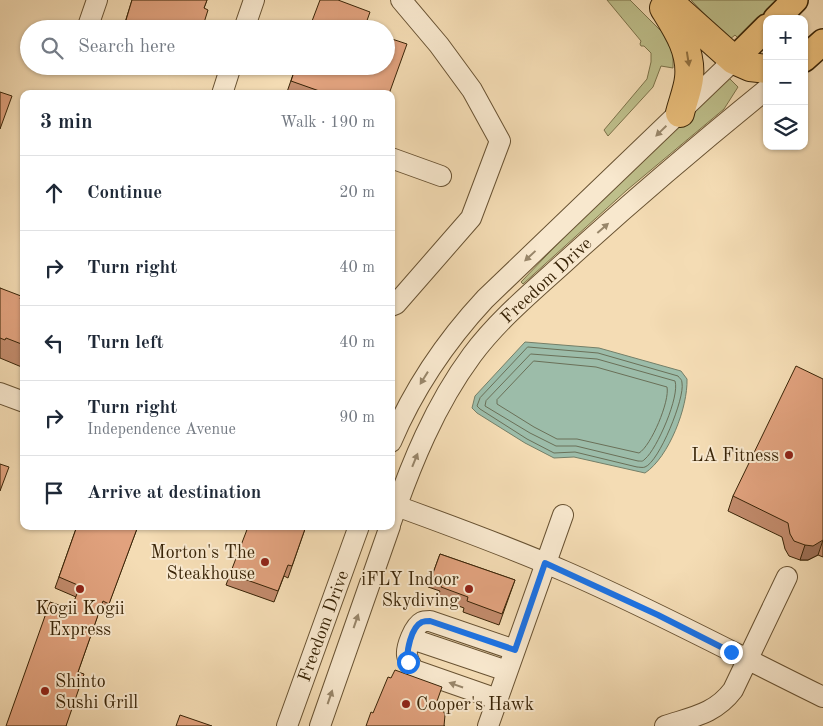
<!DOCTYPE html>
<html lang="en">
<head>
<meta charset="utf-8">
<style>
	body { margin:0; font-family:"Old Standard TT",serif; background:#f6f6f7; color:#1f2937 }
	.controls { position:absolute; right:15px; top:15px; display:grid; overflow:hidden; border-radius:10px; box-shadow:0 1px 4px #0004 }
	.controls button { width:45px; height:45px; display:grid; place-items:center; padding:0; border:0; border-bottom:1px solid #e0e1e3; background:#fff; color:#1f2937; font:25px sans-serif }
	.stop { position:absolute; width:15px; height:15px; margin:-11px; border:4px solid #1a73e8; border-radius:50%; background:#fff }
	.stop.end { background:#1a73e8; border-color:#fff; box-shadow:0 1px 5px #0008 }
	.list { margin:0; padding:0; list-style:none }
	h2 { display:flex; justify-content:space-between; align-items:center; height:65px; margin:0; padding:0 20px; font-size:21px }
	h2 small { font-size:16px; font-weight:400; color:#747a83 }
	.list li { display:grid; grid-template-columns:32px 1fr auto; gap:15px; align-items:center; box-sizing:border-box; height:75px; padding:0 20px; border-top:1px solid #e0e1e3 }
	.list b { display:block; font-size:19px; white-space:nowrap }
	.list p { margin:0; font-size:16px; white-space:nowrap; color:#747a83 }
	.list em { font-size:16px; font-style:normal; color:#747a83 }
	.icon { flex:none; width:28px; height:28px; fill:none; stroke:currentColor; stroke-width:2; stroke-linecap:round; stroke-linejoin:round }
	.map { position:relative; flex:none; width:823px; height:726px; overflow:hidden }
	.search { position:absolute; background:#fff; box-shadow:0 1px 4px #0004; left:20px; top:20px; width:375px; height:55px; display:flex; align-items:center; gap:12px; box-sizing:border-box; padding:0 18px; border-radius:28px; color:#747a83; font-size:19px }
	.panel { position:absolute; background:#fff; box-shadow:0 1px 4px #0004; left:20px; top:90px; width:375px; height:440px; border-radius:10px }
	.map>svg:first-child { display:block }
	.green { fill:#bebf8b; stroke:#7c7249 }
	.water { fill:#9cbca9; stroke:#747f68 }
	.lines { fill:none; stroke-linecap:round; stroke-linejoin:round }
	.shore { stroke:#6a7058; stroke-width:1 }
	.minor-casing { stroke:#685232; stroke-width:22 }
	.major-casing { stroke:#392407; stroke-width:28 }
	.highway-casing { stroke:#392407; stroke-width:30 }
	.minor { stroke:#f8e8ce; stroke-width:20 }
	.major { stroke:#eabe7a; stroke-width:25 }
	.highway { stroke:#eabe7a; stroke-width:28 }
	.wall { fill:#c28b6c; stroke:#392407 }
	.shaded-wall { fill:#9e7158; stroke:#392407 }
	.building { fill:#e1a27e; stroke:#392407 }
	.oneway { fill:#927140 }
	.oneway2 { fill:#98866a }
	.route { stroke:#1a73e8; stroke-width:6 }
	.poi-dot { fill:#8f2418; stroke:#f8e8ce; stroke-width:2 }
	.labels { text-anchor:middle; stroke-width:4; stroke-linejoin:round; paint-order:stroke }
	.street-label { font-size:18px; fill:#392407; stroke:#f8e8ce }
	.poi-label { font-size:18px; fill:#392407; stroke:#f8e8ce; text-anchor:end }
</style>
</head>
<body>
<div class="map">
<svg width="823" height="726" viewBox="0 0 823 726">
	<rect width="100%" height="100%" fill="#f4dcb4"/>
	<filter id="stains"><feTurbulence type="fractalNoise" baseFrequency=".004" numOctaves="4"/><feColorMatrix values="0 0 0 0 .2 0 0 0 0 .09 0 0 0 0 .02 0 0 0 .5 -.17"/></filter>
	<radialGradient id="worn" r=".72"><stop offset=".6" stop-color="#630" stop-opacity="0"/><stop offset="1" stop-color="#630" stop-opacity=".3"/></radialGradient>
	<path class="green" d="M607 0H630L668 38C674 47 673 57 673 68L661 66 653 87 608 136 604 130 647 79 651 62V53L644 46H641L640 44 641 41Z
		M691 0H779L739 39 735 35 729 40Z
		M729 78 738 87 724 109 627 190 523 284 521 282 569 232Z"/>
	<path class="water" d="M525 342 599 348 681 371 687 379C688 407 669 457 645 473L574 457 554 458 525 443 477 413 472 408 475 396Z"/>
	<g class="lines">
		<path class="shore" d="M528 347 598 353 678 376C680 379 682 379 682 383 685 398 659 462 645 467 643 468 639 467 637 467L575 452 554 453 527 439 480 409 477 406 480 398Z
			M531 354 597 359 675 381C680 396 657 449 645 459 642 462 642 461 638 461L576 446H556L530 433 485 406 486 401Z
			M534 361 596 367 667 387C670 401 651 446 639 453L577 439H557L534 427 497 404V400Z"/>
		<g class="minor-casing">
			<path id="minor" d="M87 29 97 0
				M244 29 254 0
				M222 94 231 66
				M391 158 441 176
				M391 306 396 304 471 218 500 141 472 90 439 45 401 0
				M0 393 24 402
				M391 442C414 388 445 342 485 299L734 60
				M391 504C449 525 507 546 564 571 652 609 737 655 823 697
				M391 522C411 464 435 405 472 355 498 320 533 291 565 262 631 202 698 145 767 89
				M412 639 507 671
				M497 699 414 670C411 665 408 662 407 655 406 647 414 626 422 622 424 621 427 621 430 621L515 650
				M287 726 359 526
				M320 726 390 526
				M488 726 563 515
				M665 726C692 717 715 714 733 690L787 577"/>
		</g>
		<g class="major-casing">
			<path id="major" d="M776 19 795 0
				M804 59 823 42
				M734 60 767 27"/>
		</g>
		<g class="highway-casing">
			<path id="highway" d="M667 0 734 60 750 67 767 69
				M664 8C677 29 692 51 689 78 688 89 683 101 680 113"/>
		</g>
		<use href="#minor" class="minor"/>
		<use href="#major" class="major"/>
		<use href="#highway" class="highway"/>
	</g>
	<path class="wall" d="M132 0H207L204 8 202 29H123Z
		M296 66 389 94H292L287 92Z
		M0 288 24 301V368L0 358Z
		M823 379V557L818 555 808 560H800L789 556 785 549 782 537 728 511 733 496Z
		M77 526H138L105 614 99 612 78 672 66 726 76 597 55 588Z
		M306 526 288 578 284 576 274 602 226 585 230 574 252 529Z
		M440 554 515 580 499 625 463 612 464 608 437 598 440 591 428 587Z"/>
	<path class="shaded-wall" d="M823 540 818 555 808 560H800L805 545Z"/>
	<path class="building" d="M132 0H207L204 8 208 10 202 29H142L143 26 126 20Z
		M320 0H338L370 12 364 29H309Z
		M386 37 407 44 389 94H325V93L291 81 296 66H386Z
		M0 92 12 96 0 129Z
		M0 288 21 296 20 299 24 301V345L6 338 5 340 0 338Z
		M796 366 823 379V540L813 546 805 545 794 541 790 534 788 523 733 496Z
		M0 464 9 467 0 491Z
		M77 526H138L109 604 103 601 78 672 84 674 66 726H6L50 602 71 609 80 586 59 577Z
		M253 526H306L292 566 288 565 278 591 230 574 248 527 252 529Z
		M440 554 515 580 502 614 467 601 468 597 441 587 444 580 432 576Z
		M395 670 442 687 436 704 443 710 445 715 444 726H445H366L371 712 373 713 388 677 391 678Z
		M180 715 212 726H176Z"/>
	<defs><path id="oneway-solid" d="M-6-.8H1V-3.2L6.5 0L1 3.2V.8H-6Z" transform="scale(1.25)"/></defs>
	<use class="oneway" href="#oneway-solid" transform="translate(688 59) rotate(81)"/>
	<g class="oneway2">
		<use href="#oneway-solid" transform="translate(661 131) rotate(136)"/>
		<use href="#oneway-solid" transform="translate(603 228) rotate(-41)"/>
		<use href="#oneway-solid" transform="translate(530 256) rotate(137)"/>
		<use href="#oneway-solid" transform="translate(424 378) rotate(122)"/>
		<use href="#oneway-solid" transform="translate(415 460) rotate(-68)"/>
		<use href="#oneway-solid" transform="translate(356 621) rotate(-71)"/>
		<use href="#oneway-solid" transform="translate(456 685) rotate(-161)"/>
		<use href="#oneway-solid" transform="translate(330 697) rotate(-71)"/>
	</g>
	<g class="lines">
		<path class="route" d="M408 662C406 652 411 627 422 622 425 621 428 621 430 621L515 650 545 563 658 615 731 652"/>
	</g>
	<g class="poi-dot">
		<circle cx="789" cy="455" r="5"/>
		<circle cx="265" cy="562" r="5"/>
		<circle cx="80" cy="589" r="5"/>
		<circle cx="469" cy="589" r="5"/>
		<circle cx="45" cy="691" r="5"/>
		<circle cx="406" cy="704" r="5"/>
	</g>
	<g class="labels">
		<g class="street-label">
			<text transform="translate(546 280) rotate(-43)" y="6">Freedom Drive</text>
			<text transform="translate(323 626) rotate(-70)" y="6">Freedom Drive</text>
		</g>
		<g class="poi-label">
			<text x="779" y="461">LA Fitness</text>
			<text x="255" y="558">Morton's The<tspan x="255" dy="21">Steakhouse</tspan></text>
			<text x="459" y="585">iFLY Indoor<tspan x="459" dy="21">Skydiving</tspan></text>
			<text x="80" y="614" text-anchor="middle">Kogii Kogii<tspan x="80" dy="21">Express</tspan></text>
			<text x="55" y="687" text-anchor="start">Shinto<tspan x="55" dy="21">Sushi Grill</tspan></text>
			<text x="416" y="710" text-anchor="start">Cooper's Hawk</text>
		</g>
	</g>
	<rect width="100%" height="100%" filter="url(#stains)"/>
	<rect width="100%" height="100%" fill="url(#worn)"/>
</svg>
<div class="controls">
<button>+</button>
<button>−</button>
<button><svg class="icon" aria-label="layers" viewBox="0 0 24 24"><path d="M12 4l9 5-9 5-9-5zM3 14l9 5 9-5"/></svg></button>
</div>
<div class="stop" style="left:408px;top:662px"></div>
<div class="stop end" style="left:731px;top:652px"></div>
<div class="search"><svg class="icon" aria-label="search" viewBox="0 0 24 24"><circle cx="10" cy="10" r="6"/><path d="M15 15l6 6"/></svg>Search here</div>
<section class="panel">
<h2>3 min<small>Walk · 190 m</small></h2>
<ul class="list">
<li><svg class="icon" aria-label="ahead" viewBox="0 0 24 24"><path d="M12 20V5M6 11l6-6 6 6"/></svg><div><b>Continue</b></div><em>20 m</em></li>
<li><svg class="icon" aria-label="right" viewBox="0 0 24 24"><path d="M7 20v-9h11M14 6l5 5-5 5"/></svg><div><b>Turn right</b></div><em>40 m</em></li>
<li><svg class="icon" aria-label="left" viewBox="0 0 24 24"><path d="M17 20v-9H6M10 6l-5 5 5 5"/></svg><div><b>Turn left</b></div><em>40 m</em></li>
<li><svg class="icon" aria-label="right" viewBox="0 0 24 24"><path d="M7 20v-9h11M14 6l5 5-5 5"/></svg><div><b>Turn right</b><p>Independence Avenue</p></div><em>90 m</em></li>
<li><svg class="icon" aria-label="arrive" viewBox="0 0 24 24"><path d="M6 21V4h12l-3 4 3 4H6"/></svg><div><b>Arrive at destination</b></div></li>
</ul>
</section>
</div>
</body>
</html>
